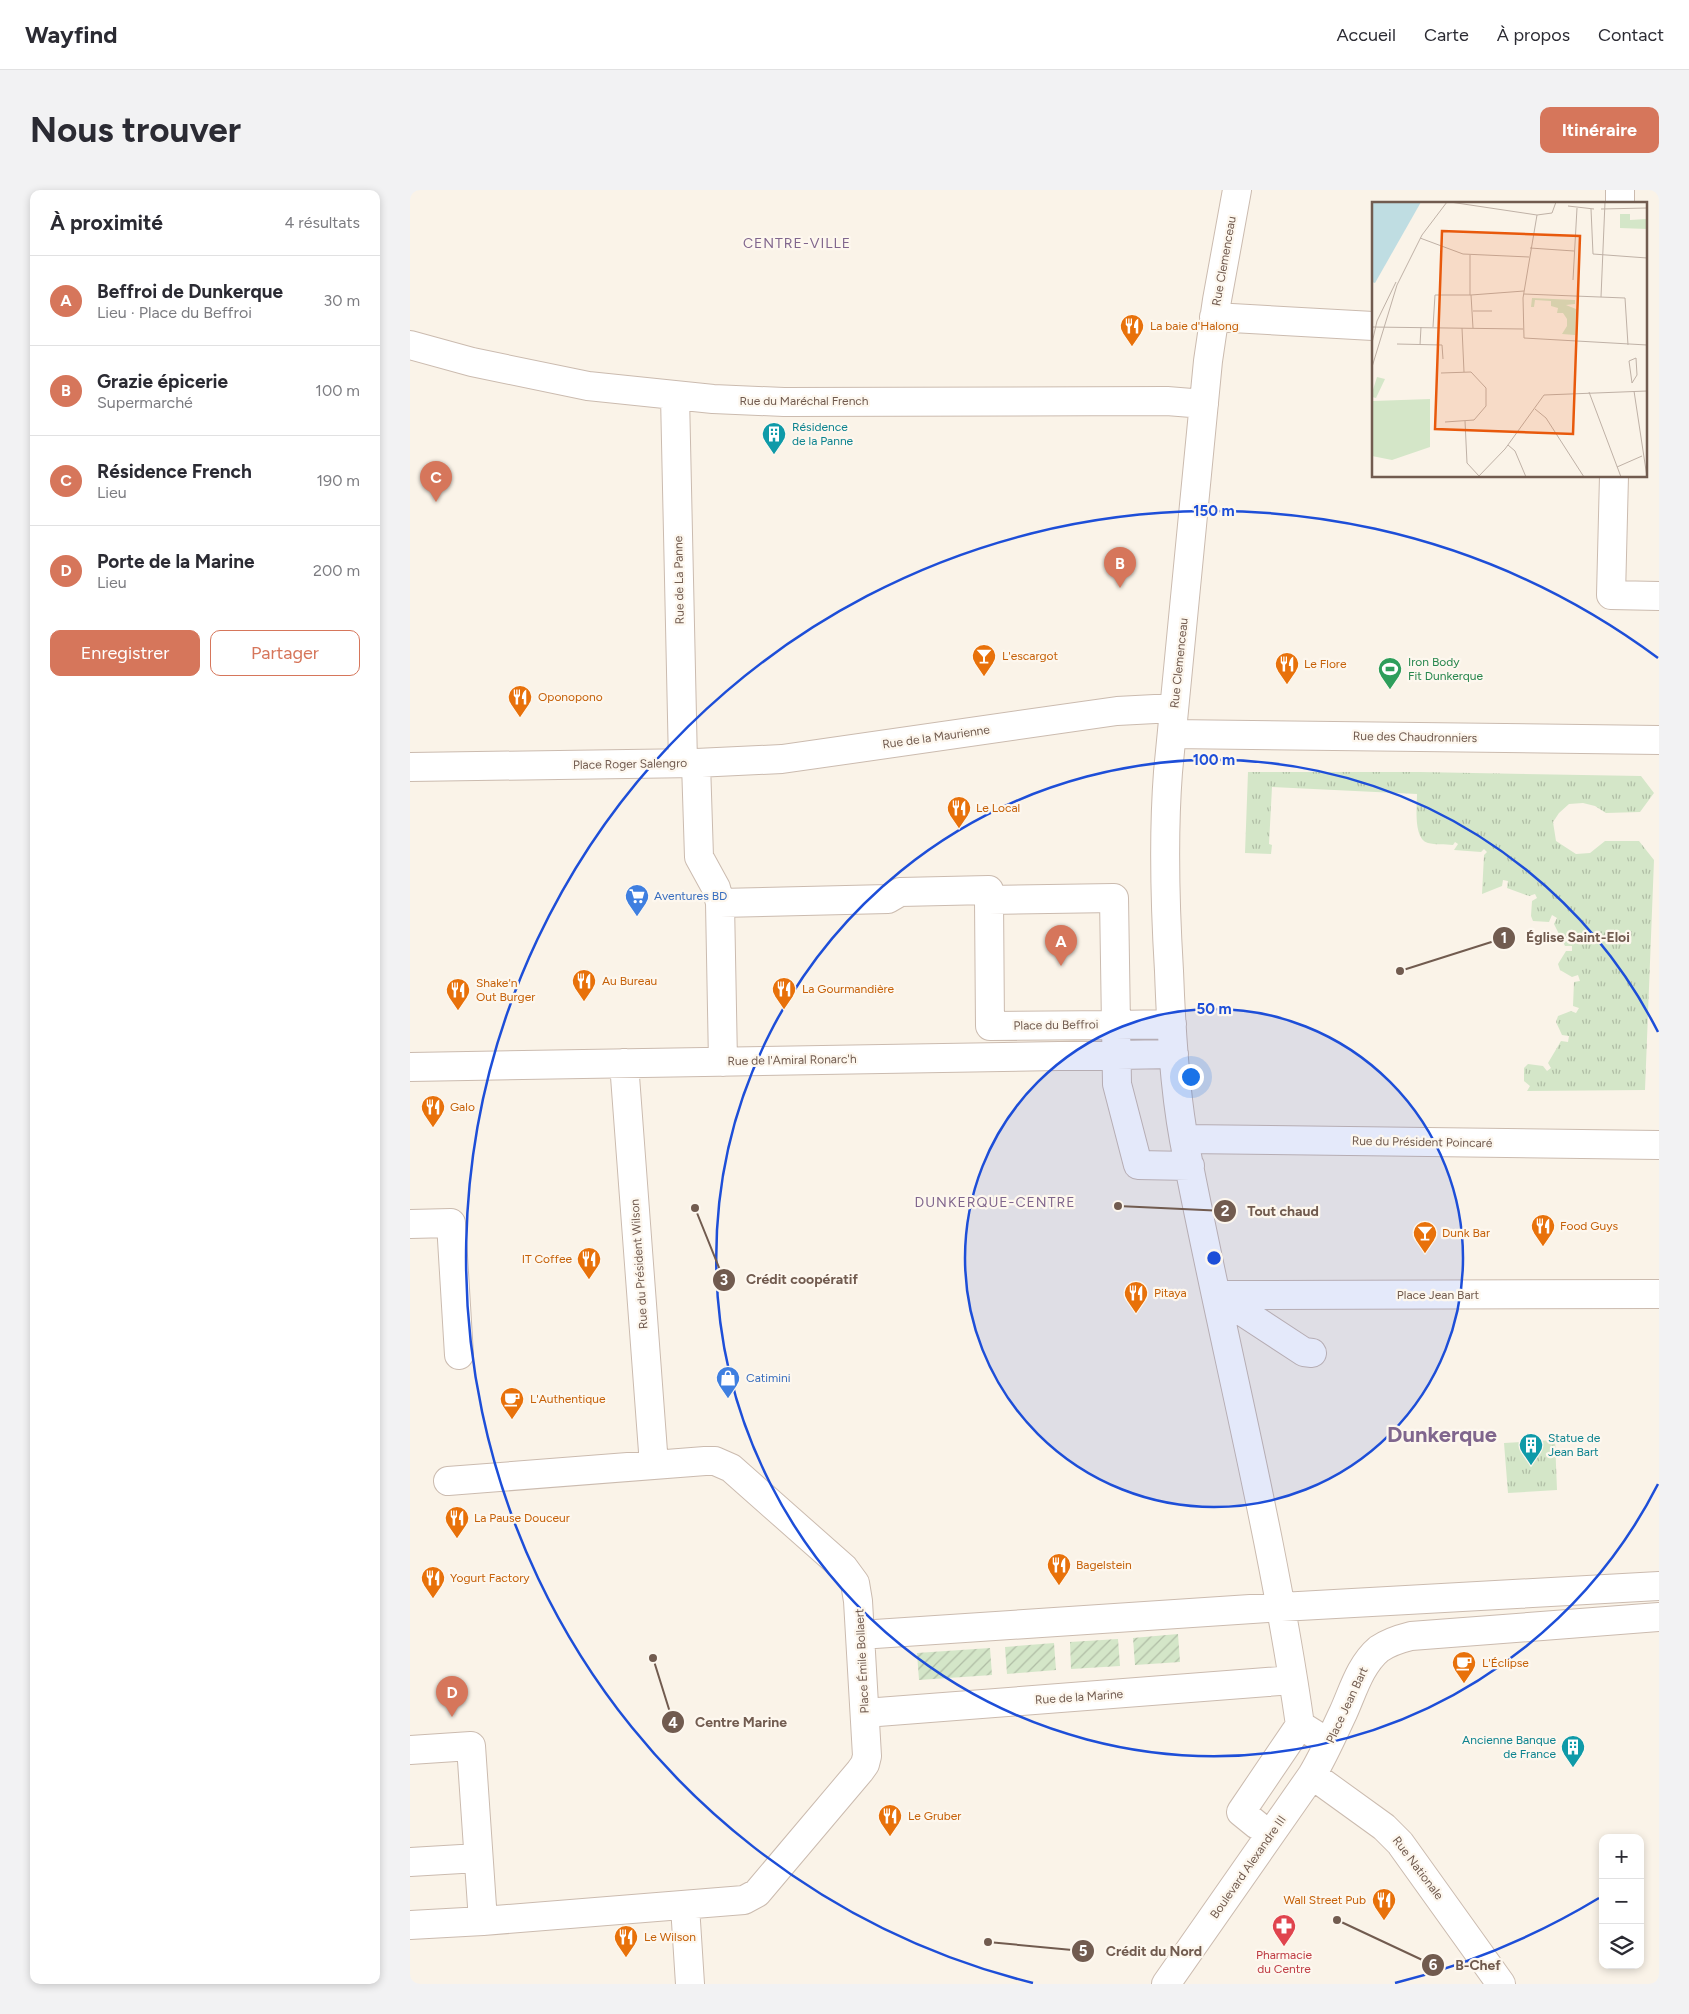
<!DOCTYPE html>
<html lang="fr">
<head>
<meta charset="utf-8">
<style>
	body { margin:0; font-family:Figtree,sans-serif; background:#f2f2f3; color:#2b2b33 }
	.controls { position:absolute; right:15px; bottom:15px; display:grid; overflow:hidden; border-radius:10px; box-shadow:0 2px 8px #0003 }
	.controls button { width:45px; height:45px; display:grid; place-items:center; padding:0; border:0; border-bottom:1px solid #e1e1e2; background:#fff; color:#2b2b33; font:25px sans-serif }
	.you { position:absolute; left:780px; top:886px; width:18px; height:18px; margin:-12px; border:4px solid #fff; border-radius:50%; background:#1a73e8; box-shadow:0 0 0 8px #1a73e833 }
	.badge { display:grid; place-items:center; width:32px; height:32px; border-radius:50%; background:#d6765b; color:#fff; font-size:16px; font-weight:700 }
	.pin { position:absolute; translate:-50% -41px; filter:drop-shadow(0 1px 2px #0008) }
	.pin::after { content:''; position:absolute; top:26px; width:18px; height:15px; background:inherit; clip-path:polygon(0 0,100% 0,50% 100%) }
	.list { margin:0; padding:0; list-style:none }
	h2 { display:flex; justify-content:space-between; align-items:center; height:65px; margin:0; padding:0 20px; font-size:21px }
	h2 small { font-size:16px; font-weight:400; color:#7c7c81 }
	.list li { display:grid; grid-template-columns:32px 1fr auto; gap:15px; align-items:center; box-sizing:border-box; height:90px; padding:0 20px; border-top:1px solid #e1e1e2 }
	.list b { display:block; font-size:19px; white-space:nowrap }
	.list p { margin:0; font-size:16px; white-space:nowrap; color:#7c7c81 }
	.list em { font-size:16px; font-style:normal; color:#7c7c81 }
	.actions { display:flex; gap:10px; padding:15px 20px }
	.actions a { flex:1; padding:11px 0; border:1px solid #d6765b; border-radius:10px; text-align:center; font-size:18px; color:#d6765b }
	.actions .main { background:#d6765b; color:#fff }
	.icon { flex:none; width:28px; height:28px; fill:none; stroke:currentColor; stroke-width:2; stroke-linecap:round; stroke-linejoin:round }
	.map { position:relative; flex:none; width:1249px; height:1794px; overflow:hidden; border-radius:10px }
	header { display:flex; align-items:center; gap:30px; box-sizing:border-box; height:70px; padding:0 25px; background:#fff; border-bottom:1px solid #e1e1e2 }
	header strong { font-size:24px }
	nav { display:flex; gap:28px; margin-inline-start:auto; font-size:18px }
	.intro { display:flex; align-items:center; justify-content:space-between; box-sizing:border-box; height:120px; padding:0 30px }
	h1 { margin:0; font-size:35px }
	.button { padding:12px 22px; border-radius:10px; background:#d6765b; color:#fff; font-size:18px; font-weight:700 }
	main { display:flex; gap:30px; padding:0 30px }
	aside { flex:1; background:#fff; border-radius:10px; box-shadow:0 2px 8px #0003 }
	.map>svg:first-child { display:block }
	.grass { fill:url(#grass-tufts) }
	.garden { fill:url(#garden-furrows) }
	.lines { fill:none; stroke-linecap:round; stroke-linejoin:round }
	.minor-casing { stroke:#cbbbaf; stroke-width:30 }
	.minor { stroke:#fff; stroke-width:28 }
	.ring { fill:none; stroke:#1d4ed8; stroke-width:2.5 }
	.labels { text-anchor:middle; stroke-width:4.5; stroke-linejoin:round; paint-order:stroke }
	.street-label { font-size:12px; fill:#715b4f; stroke:#fdf7ee }
	.food-label { font-size:12px; fill:#c56008; stroke:#fdf7ee; text-anchor:start }
	.culture-label { font-size:12px; fill:#0d838f; stroke:#fdf7ee; text-anchor:start }
	.leisure-label { font-size:12px; fill:#27864d; stroke:#fdf7ee; text-anchor:start }
	.shop-label { font-size:12px; fill:#366cbe; stroke:#fdf7ee; text-anchor:start }
	.health-label { font-size:12px; fill:#be3a42; stroke:#fdf7ee }
	.neighbourhood-label { font-size:14px; letter-spacing:1px; fill:#80668d; stroke:#fdf7ee }
	.town-label { font-size:22px; font-weight:bold; fill:#80668d; stroke:#fdf7ee }
	.inset-road { fill:none; stroke:#bfb1a6; stroke-width:1 }
	.view { fill:#e8590c; fill-opacity:0.15; stroke:#e8590c; stroke-width:2.5 }
	.inset-edge { fill:none; stroke:#715b4f; stroke-width:2.5 }
	.centre { fill:#1d4ed8; stroke:#fdf7ee; stroke-width:2.5 }
	.ring-label { font-size:15px; text-anchor:middle; font-weight:bold; fill:#1d4ed8; stroke:#fdf7ee; stroke-width:4.5; stroke-linejoin:round; paint-order:stroke }
	.leader { fill:none; stroke:#715b4f; stroke-width:2 }
	.callout-dot { fill:#715b4f; stroke:#fdf7ee; stroke-width:2 }
	.mark-label { font-size:15px; text-anchor:middle; font-weight:bold; fill:#fff }
	.callout-label { font-size:14px; text-anchor:middle; font-weight:bold; fill:#715b4f; stroke:#fdf7ee; stroke-width:4.5; stroke-linejoin:round; paint-order:stroke }
</style>
</head>
<body>
<header>
<strong>Wayfind</strong>
<nav><a>Accueil</a><a>Carte</a><a>À propos</a><a>Contact</a></nav>
</header>
<div class="intro"><h1>Nous trouver</h1><a class="button">Itinéraire</a></div>
<main>
<aside>
<h2>À proximité<small>4 résultats</small></h2>
<ul class="list">
<li><span class="badge">A</span><div><b>Beffroi de Dunkerque</b><p>Lieu · Place du Beffroi</p></div><em>30 m</em></li>
<li><span class="badge">B</span><div><b>Grazie épicerie</b><p>Supermarché</p></div><em>100 m</em></li>
<li><span class="badge">C</span><div><b>Résidence French</b><p>Lieu</p></div><em>190 m</em></li>
<li><span class="badge">D</span><div><b>Porte de la Marine</b><p>Lieu</p></div><em>200 m</em></li>
</ul>
<div class="actions"><a class="main">Enregistrer</a><a>Partager</a></div>
</aside>
<div class="map">
<svg width="1249" height="1794" viewBox="0 0 1249 1794">
	<defs>
		<pattern id="grass-tufts" width="24" height="20" patternUnits="userSpaceOnUse" patternTransform="scale(1.25)"><rect width="24" height="20" fill="#d4e6c8"/><path d="M3 7l-1-3M5 7V3M7 7l1-3M15 17l-1-3M17 17v-4M19 17l1-3" fill="none" stroke="#b0bda5"/></pattern>
		<pattern id="garden-furrows" width="10" height="10" patternUnits="userSpaceOnUse" patternTransform="scale(1.25)"><rect width="10" height="10" fill="#d4e6c8"/><path d="M-1 1l2-2M0 10L10 0M9 11l2-2" fill="none" stroke="#b0bda5"/></pattern>
	</defs>
	<rect width="100%" height="100%" fill="#faf3e8"/>
	<path class="grass" d="M838 582H1010L1231 586 1244 603 1230 622 1196 623 1185 616 1173 613 1159 614 1149 623 1143 632 1146 651 1166 664 1180 663 1195 651H1229L1244 670 1235 900 1117 901 1120 896 1114 891V878L1118 874 1133 876 1137 881 1141 878 1138 873 1151 851 1158 852 1159 846 1152 845 1146 832 1148 826 1161 821 1166 823 1169 818 1163 816 1164 792 1170 791 1168 785 1162 787 1150 780 1148 774 1156 761H1162V756H1155L1144 734 1147 728 1142 725 1139 732 1123 731 1121 726 1122 711 1127 708 1125 704 1119 706 1097 698 1098 691 1093 690 1092 696 1072 704 1074 665 1077 662 1074 659 1071 662 1044 660 1048 654 1045 652 1043 655C1035 654 1025 655 1018 653 1003 649 1007 616 1007 604L862 597 859 654 862 655 861 664 835 663Z
		M1145 1250 1147 1300 1098 1303 1094 1253Z"/>
	<path class="garden" d="M768 1444 770 1472 725 1475 723 1448Z
		M708 1449 710 1476 661 1479 660 1452Z
		M644 1453 646 1480 597 1484 595 1457Z
		M580 1458 582 1485 509 1490 507 1463Z"/>
	<g class="lines">
		<g class="minor-casing">
			<path id="minor" d="M827 0 807 110 798 171 758 582C753 648 755 715 759 781 761 835 764 896 774 950 811 1145 862 1338 890 1535L906 1545
				M1210 14V0
				M804 127 963 136
				M0 155 62 172 178 196 303 209 374 212 757 211 794 214
				M265 206 273 573
				M1204 286 1201 405 1249 406
				M762 544 1249 550
				M286 573 372 569 707 521 764 518
				M0 577 286 573 289 667 306 698 310 713 313 872
				M310 713 478 709 490 702 579 700V710L580 836 706 835 704 708 579 710
				M762 834 706 835 707 894 728 975 780 976
				M214 873 244 1275
				M0 877 764 864
				M774 949 1249 955
				M0 1034 41 1033 49 1165
				M807 1105 1249 1104
				M807 1105 894 1162 902 1163
				M450 1445 871 1417 1249 1396
				M455 1523 883 1490
				M0 1560 61 1556 73 1731 334 1710 347 1703 450 1581 455 1574 457 1566 448 1411 445 1393 434 1378 321 1278 305 1271H295L38 1291
				M902 1585 974 1637 990 1653 1091 1794
				M847 1635 831 1622 890 1535
				M0 1672 68 1668
				M275 1716 280 1794
				M0 1735 73 1731
				M756 1794 902 1585C914 1565 923 1544 933 1523 943 1501 950 1475 969 1459 979 1452 989 1449 1001 1446L1249 1427"/>
		</g>
		<use href="#minor" class="minor"/>
	</g>
	<circle cx="804" cy="1068" r="249" fill="#1d4ed8" fill-opacity=".12"/>
	<g class="ring">
		<circle cx="804" cy="1068" r="249"/>
		<path d="M1248 1294A498 498 0 1 1 1248 842"/>
		<path d="M1189 1708A747 747 0 0 1 985 1793M623 1793A747 747 0 1 1 1248 468"/>
	</g>
	<defs>
		<g id="restaurant-pin" transform="scale(1.25)"><path d="M0 17L-7.5 6A9.5 9.5 0 1 1 7.5 6Z" fill="#e8710a" stroke="#fdf7ee"/><path d="M-5-6h1v4h1v-4h1v4h1v-4h1v5L-1.5 .5V6h-2V.5L-5-1ZM5-6V6H3V1.5H1.5Q1.5-4 5-6Z" fill="#fff"/></g>
		<g id="building-pin" transform="scale(1.25)"><path d="M0 17L-7.5 6A9.5 9.5 0 1 1 7.5 6Z" fill="#0f9aa8" stroke="#fdf7ee"/><path d="M-4-6H4V6H1V3H-1V6H-4ZM-2.5-4.3h1.7v1.8h-1.7ZM.8-4.3h1.7v1.8H.8ZM-2.5-1h1.7V.8h-1.7ZM.8-1h1.7V.8H.8Z" fill="#fff"/></g>
		<g id="bar-pin" transform="scale(1.25)"><path d="M0 17L-7.5 6A9.5 9.5 0 1 1 7.5 6Z" fill="#e8710a" stroke="#fdf7ee"/><path d="M-6-5H6L.8 .8V4.5H3.5V6h-7V4.5H-.8V.8Z" fill="#fff"/></g>
		<g id="stadium-pin" transform="scale(1.25)"><path d="M0 17L-7.5 6A9.5 9.5 0 1 1 7.5 6Z" fill="#2e9e5b" stroke="#fdf7ee"/><path d="M0-5a6.5 5 0 1 0 0 10a6.5 5 0 1 0 0-10ZM-3.5-1.8h7v3.6h-7Z" fill="#fff"/></g>
		<g id="supermarket-pin" transform="scale(1.25)"><path d="M0 17L-7.5 6A9.5 9.5 0 1 1 7.5 6Z" fill="#3f7fe0" stroke="#fdf7ee"/><path d="M-6-5.5h2.5l.6 2H6L4.5 2H-2.5L-4.4-4H-6ZM-1.5 3.2a1.3 1.3 0 1 0 .1 0ZM3 3.2a1.3 1.3 0 1 0 .1 0Z" fill="#fff"/></g>
		<g id="shop-pin" transform="scale(1.25)"><path d="M0 17L-7.5 6A9.5 9.5 0 1 1 7.5 6Z" fill="#3f7fe0" stroke="#fdf7ee"/><path d="M-5-2.5h2.3a2.7 3.5 0 0 1 5.4 0H5L5.5 6h-11ZM-1.5-2.5h3a1.5 2.3 0 0 0-3 0Z" fill="#fff"/></g>
		<g id="cafe-pin" transform="scale(1.25)"><path d="M0 17L-7.5 6A9.5 9.5 0 1 1 7.5 6Z" fill="#e8710a" stroke="#fdf7ee"/><path d="M-5.5-4.5H6V0H3Q3 3.5 0 3.5H-2.5Q-5.5 3.5-5.5 0ZM3-3.2v2h1.7v-2ZM-6 4.5H4V6H-6Z" fill="#fff"/></g>
		<g id="pharmacy-pin" transform="scale(1.25)"><path d="M0 17L-7.5 6A9.5 9.5 0 1 1 7.5 6Z" fill="#e0444e" stroke="#fdf7ee"/><path d="M-2-6h4v4h4v4h-4v4h-4v-4h-4v-4h4Z" fill="#fff"/></g>
	</defs>
	<g fill-rule="evenodd">
		<use href="#restaurant-pin" x="722" y="136"/>
		<use href="#building-pin" x="364" y="244"/>
		<use href="#bar-pin" x="574" y="466"/>
		<use href="#restaurant-pin" x="877" y="474"/>
		<use href="#stadium-pin" x="980" y="479"/>
		<use href="#restaurant-pin" x="110" y="507"/>
		<use href="#restaurant-pin" x="549" y="618"/>
		<use href="#supermarket-pin" x="227" y="706"/>
		<use href="#restaurant-pin" x="174" y="791"/>
		<use href="#restaurant-pin" x="374" y="799"/>
		<use href="#restaurant-pin" x="48" y="800"/>
		<use href="#restaurant-pin" x="23" y="917"/>
		<use href="#restaurant-pin" x="1133" y="1036"/>
		<use href="#bar-pin" x="1015" y="1043"/>
		<use href="#restaurant-pin" x="179" y="1069"/>
		<use href="#restaurant-pin" x="726" y="1103"/>
		<use href="#shop-pin" x="318" y="1188"/>
		<use href="#cafe-pin" x="102" y="1209"/>
		<use href="#building-pin" x="1121" y="1255"/>
		<use href="#restaurant-pin" x="47" y="1328"/>
		<use href="#restaurant-pin" x="649" y="1375"/>
		<use href="#restaurant-pin" x="23" y="1388"/>
		<use href="#cafe-pin" x="1054" y="1473"/>
		<use href="#building-pin" x="1163" y="1557"/>
		<use href="#restaurant-pin" x="480" y="1626"/>
		<use href="#restaurant-pin" x="974" y="1710"/>
		<use href="#pharmacy-pin" x="874" y="1736"/>
		<use href="#restaurant-pin" x="216" y="1747"/>
	</g>
	<g class="labels">
		<g class="street-label">
			<text transform="translate(814 71) rotate(-80)" y="4">Rue Clemenceau</text>
			<text x="394" y="215">Rue du Maréchal French</text>
			<text transform="translate(269 390) rotate(-91)" y="4">Rue de La Panne</text>
			<text transform="translate(769 473) rotate(-84)" y="4">Rue Clemenceau</text>
			<text transform="translate(526 547) rotate(-8)" y="4">Rue de la Maurienne</text>
			<text transform="translate(1005 547) rotate(1)" y="4">Rue des Chaudronniers</text>
			<text transform="translate(220 574) rotate(-1)" y="4">Place Roger Salengro</text>
			<text transform="translate(646 835) rotate(-1)" y="4">Place du Beffroi</text>
			<text transform="translate(382 870) rotate(-1)" y="4">Rue de l'Amiral Ronarc'h</text>
			<text transform="translate(1012 952) rotate(1)" y="4">Rue du Président Poincaré</text>
			<text transform="translate(229 1074) rotate(-94)" y="4">Rue du Président Wilson</text>
			<text x="1028" y="1109">Place Jean Bart</text>
			<text transform="translate(452 1471) rotate(-93)" y="4">Place Émile Bollaert</text>
			<text transform="translate(669 1507) rotate(-4)" y="4">Rue de la Marine</text>
			<text transform="translate(937 1515) rotate(-65)" y="4">Place Jean Bart</text>
			<text transform="translate(838 1677) rotate(-55)" y="4">Boulevard Alexandre III</text>
			<text transform="translate(1008 1678) rotate(53)" y="4">Rue Nationale</text>
		</g>
		<g class="food-label">
			<text x="740" y="140">La baie d'Halong</text>
			<text x="592" y="470">L'escargot</text>
			<text x="894" y="478">Le Flore</text>
			<text x="128" y="511">Oponopono</text>
			<text x="566" y="622">Le Local</text>
			<text x="192" y="795">Au Bureau</text>
			<text x="66" y="797">Shake'n<tspan x="66" dy="14">Out Burger</tspan></text>
			<text x="392" y="803">La Gourmandière</text>
			<text x="40" y="921">Galo</text>
			<text x="1150" y="1040">Food Guys</text>
			<text x="1032" y="1047">Dunk Bar</text>
			<text x="162" y="1073" text-anchor="end">IT Coffee</text>
			<text x="744" y="1107">Pitaya</text>
			<text x="120" y="1213">L'Authentique</text>
			<text x="64" y="1332">La Pause Douceur</text>
			<text x="666" y="1379">Bagelstein</text>
			<text x="40" y="1392">Yogurt Factory</text>
			<text x="1072" y="1477">L'Éclipse</text>
			<text x="498" y="1630">Le Gruber</text>
			<text x="956" y="1714" text-anchor="end">Wall Street Pub</text>
			<text x="234" y="1751">Le Wilson</text>
		</g>
		<g class="culture-label">
			<text x="382" y="241">Résidence<tspan x="382" dy="14">de la Panne</tspan></text>
			<text x="1138" y="1252">Statue de<tspan x="1138" dy="14">Jean Bart</tspan></text>
			<text x="1146" y="1554" text-anchor="end">Ancienne Banque<tspan x="1146" dy="14">de France</tspan></text>
		</g>
		<g class="leisure-label">
			<text x="998" y="476">Iron Body<tspan x="998" dy="14">Fit Dunkerque</tspan></text>
		</g>
		<g class="shop-label">
			<text x="244" y="710">Aventures BD</text>
			<text x="336" y="1192">Catimini</text>
		</g>
		<g class="health-label">
			<text x="874" y="1769">Pharmacie<tspan x="874" dy="14">du Centre</tspan></text>
		</g>
		<g class="neighbourhood-label">
			<text x="387" y="58">CENTRE-VILLE</text>
			<text x="585" y="1017">DUNKERQUE-CENTRE</text>
		</g>
		<g class="town-label">
			<text x="1032" y="1252">Dunkerque</text>
		</g>
	</g>
	<g transform="translate(962 12)">
		<rect width="275" height="275" fill="#faf3e8"/>
		<path d="M160 96 203 98V102L194 103 204 107 203 133 190 132 195 124V117L191 111H185L186 106 179 104V99L163 98 162 105H159ZM5 175 13 177 4 196 0 195V191Z" fill="#d4e6c8"/>
		<path d="M248 12H258V18L275 17V27L248 26ZM58 197V245L20 258 0 254 1 199Z" fill="#d4e6c8"/>
		<path d="M0 0H49L3 81 0 80Z" fill="#bfdde2"/>
		<path class="inset-road" d="M78 0 165 13 180 11 184 0M196 4 222 7M219 7 221 52 275 56M229 7 275 6M165 13 151 96 152 136 275 143M48 36 91 52 157 55M158 46 202 49M201 78 205 6M152 92 253 96 256 143M98 93V53M99 93 152 89M229 95 233 0M101 109H120M0 125 151 127M61 125 63 93H99L101 126M90 126 92 170M0 141 5 119 24 80M25 142 70 143 71 157M48 143 49 125M264 156 265 173 260 181 257 159ZM0 165 25 83 50 33 75 0M69 171 99 170 114 186V204L102 218 73 220M262 189 275 275M217 190 249 275M163 207 174 216 212 275M93 219 95 261 107 274M136 243 143 249 154 275M245 265 270 254M106 275 133 247 172 193 275 189"/>
		<path class="view" d="M70 29 208 34 201 232 63 227Z"/>
		<rect width="275" height="275" class="inset-edge"/>
	</g>
	<circle cx="804" cy="1068" r="8" class="centre"/>
	<g class="ring-label">
		<text x="804" y="326">150 m</text>
		<text x="804" y="575">100 m</text>
		<text x="804" y="824">50 m</text>
	</g>
	<path class="leader" d="M990 781L1094 748M708 1016L815 1021M285 1018L314 1090M243 1468L263 1532M578 1752L673 1761M927 1730L1023 1775"/>
	<g class="callout-dot">
		<circle cx="990" cy="781" r="5"/>
		<circle cx="708" cy="1016" r="5"/>
		<circle cx="285" cy="1018" r="5"/>
		<circle cx="243" cy="1468" r="5"/>
		<circle cx="578" cy="1752" r="5"/>
		<circle cx="927" cy="1730" r="5"/>
		<circle cx="1094" cy="748" r="12"/>
		<circle cx="815" cy="1021" r="12"/>
		<circle cx="314" cy="1090" r="12"/>
		<circle cx="263" cy="1532" r="12"/>
		<circle cx="673" cy="1761" r="12"/>
		<circle cx="1023" cy="1775" r="12"/>
	</g>
	<g class="mark-label">
		<text x="1094" y="753">1</text>
		<text x="815" y="1026">2</text>
		<text x="314" y="1095">3</text>
		<text x="263" y="1538">4</text>
		<text x="673" y="1766">5</text>
		<text x="1023" y="1780">6</text>
	</g>
	<g class="callout-label">
		<text x="1168" y="752">Église Saint-Eloi</text>
		<text x="873" y="1026">Tout chaud</text>
		<text x="392" y="1094">Crédit coopératif</text>
		<text x="331" y="1537">Centre Marine</text>
		<text x="744" y="1766">Crédit du Nord</text>
		<text x="1068" y="1780">B-Chef</text>
	</g>
</svg>
<div class="controls">
<button>+</button>
<button>−</button>
<button><svg class="icon" aria-label="layers" viewBox="0 0 24 24"><path d="M12 4l9 5-9 5-9-5zM3 14l9 5 9-5"/></svg></button>
</div>
<div class="you"></div>
<div class="pin badge" style="left:651px;top:776px">A</div>
<div class="pin badge" style="left:710px;top:398px">B</div>
<div class="pin badge" style="left:26px;top:312px">C</div>
<div class="pin badge" style="left:42px;top:1527px">D</div>
</div>
</main>
</body>
</html>
